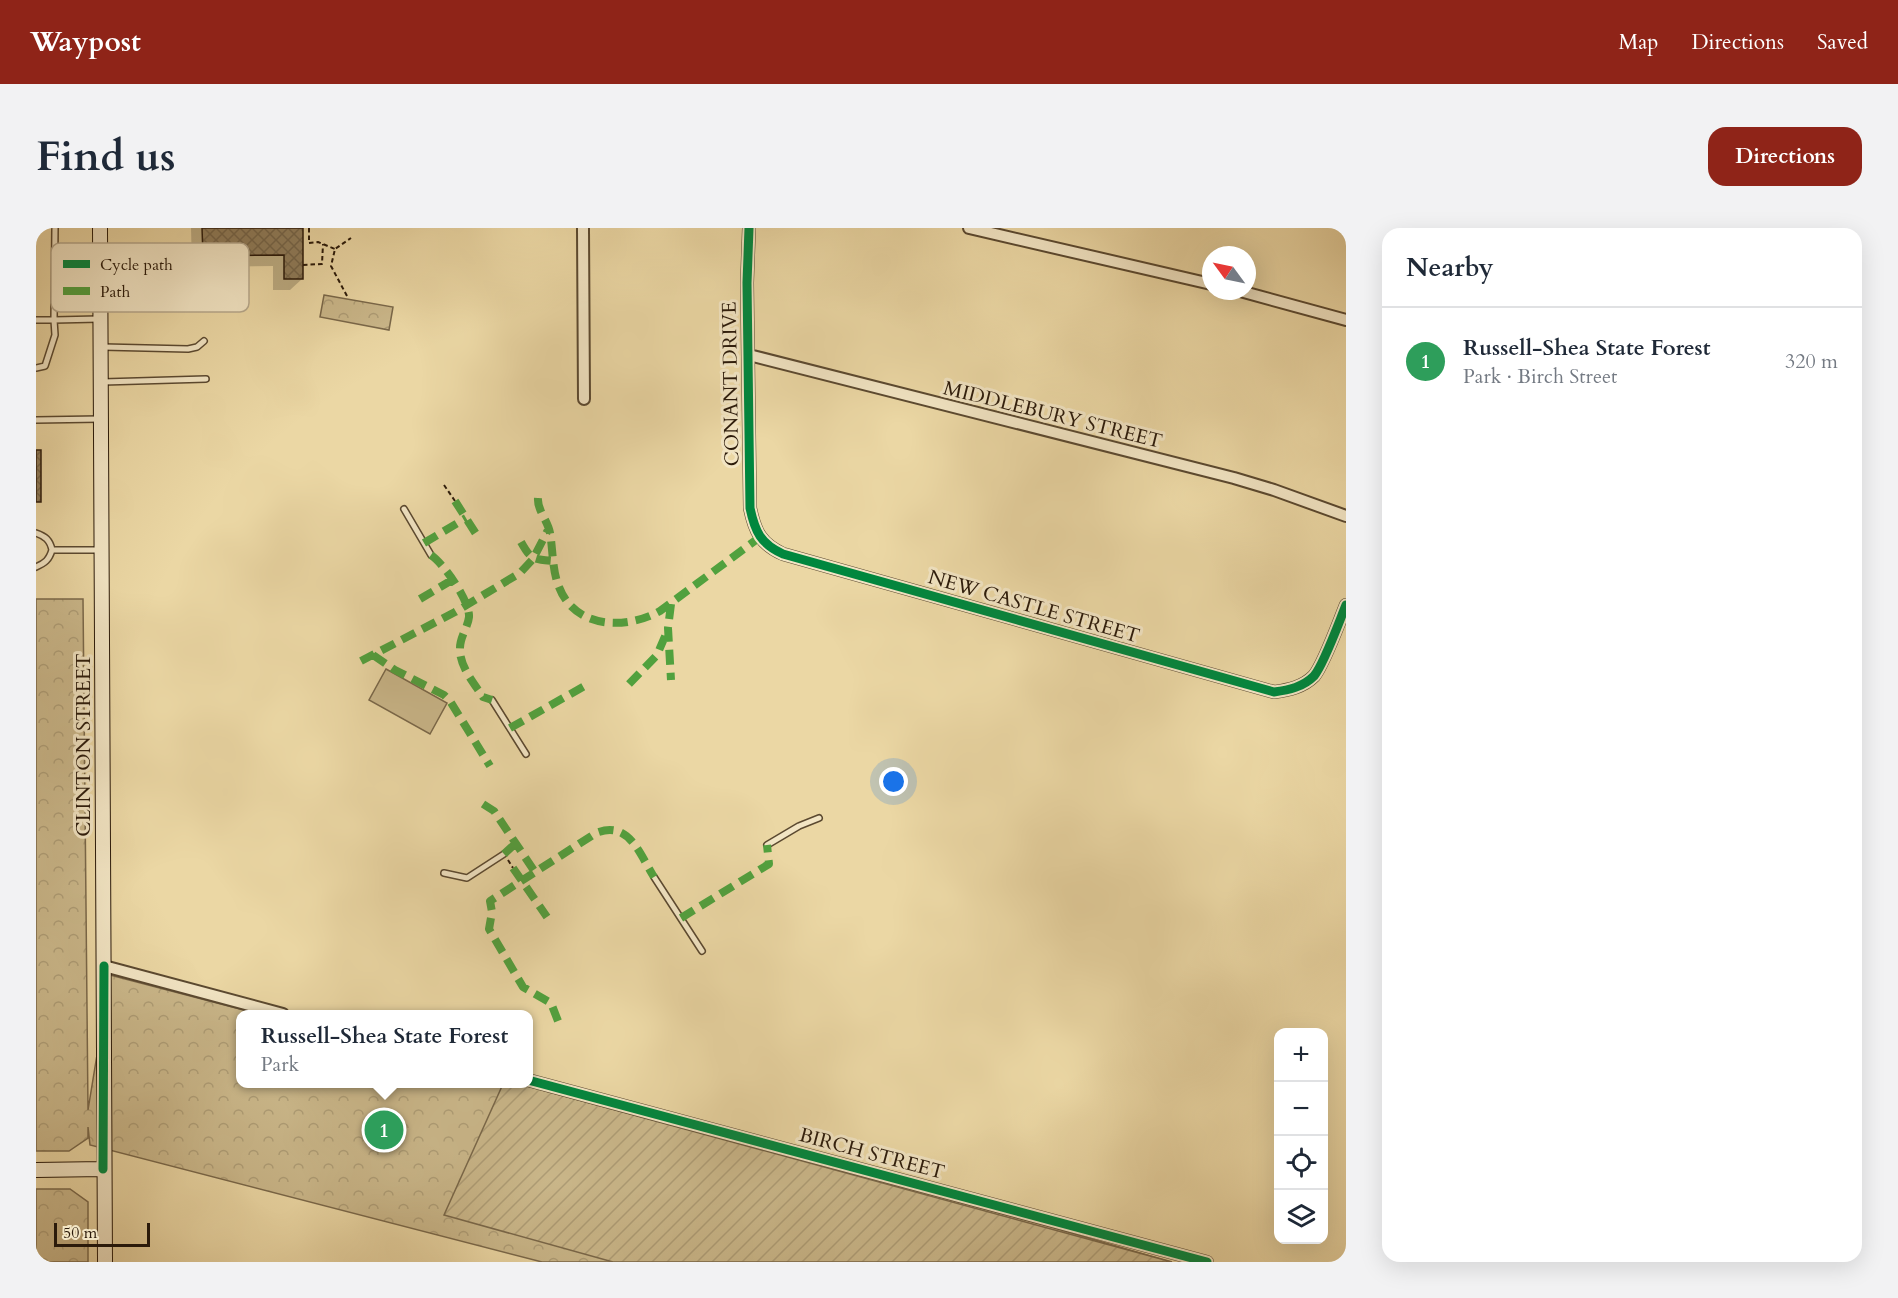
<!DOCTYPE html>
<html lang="en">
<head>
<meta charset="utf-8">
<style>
	body { margin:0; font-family:Cardo,serif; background:#f2f2f3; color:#1f2937 }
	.controls { position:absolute; right:18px; bottom:18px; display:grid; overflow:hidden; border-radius:12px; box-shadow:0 6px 24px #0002 }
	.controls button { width:54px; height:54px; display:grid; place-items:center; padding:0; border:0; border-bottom:2px solid #e0e1e3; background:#fff; color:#1f2937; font:30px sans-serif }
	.compass { position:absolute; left:1166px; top:18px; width:54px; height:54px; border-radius:50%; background:#fff; box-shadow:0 6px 24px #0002; rotate:303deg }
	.scale { position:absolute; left:18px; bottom:15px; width:96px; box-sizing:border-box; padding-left:6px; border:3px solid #2b1a0a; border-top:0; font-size:16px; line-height:21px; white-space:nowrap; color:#2b1a0a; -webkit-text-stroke:4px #f2e5c4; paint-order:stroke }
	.you { position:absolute; left:858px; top:554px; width:21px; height:21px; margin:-15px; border:4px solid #fff; border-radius:50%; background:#1a73e8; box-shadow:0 0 0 9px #1a73e833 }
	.badge { display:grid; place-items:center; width:39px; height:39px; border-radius:50%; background:#8f2418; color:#fff; font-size:20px; font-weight:700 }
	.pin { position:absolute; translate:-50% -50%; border:3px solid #fff; box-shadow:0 2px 6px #0006 }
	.popup { position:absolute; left:200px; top:782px; width:297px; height:78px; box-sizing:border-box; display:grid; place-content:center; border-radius:12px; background:#fff; filter:drop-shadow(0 2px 4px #0005); font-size:20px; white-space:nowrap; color:#747a83 }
	.popup b { font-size:22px; color:#1f2937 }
	.popup::after { content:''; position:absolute; left:50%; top:100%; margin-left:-12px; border:12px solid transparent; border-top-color:#fff }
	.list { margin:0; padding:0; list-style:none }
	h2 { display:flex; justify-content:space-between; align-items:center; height:78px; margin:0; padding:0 24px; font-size:26px }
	h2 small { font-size:20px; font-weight:400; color:#747a83 }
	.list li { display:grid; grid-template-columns:39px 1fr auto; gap:18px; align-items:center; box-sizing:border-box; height:108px; padding:0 24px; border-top:2px solid #e0e1e3 }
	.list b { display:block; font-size:22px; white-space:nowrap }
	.list p { margin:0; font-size:20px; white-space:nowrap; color:#747a83 }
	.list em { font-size:20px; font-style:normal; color:#747a83 }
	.icon { flex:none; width:33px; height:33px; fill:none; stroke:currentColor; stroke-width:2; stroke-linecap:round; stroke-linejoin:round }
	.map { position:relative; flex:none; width:1310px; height:1034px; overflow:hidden; border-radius:18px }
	header { display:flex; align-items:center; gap:36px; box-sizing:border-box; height:84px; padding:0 30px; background:#8f2418; color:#fff }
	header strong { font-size:28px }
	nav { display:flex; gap:33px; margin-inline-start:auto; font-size:21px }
	.intro { display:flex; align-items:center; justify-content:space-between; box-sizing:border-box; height:144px; padding:0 36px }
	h1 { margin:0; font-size:42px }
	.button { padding:15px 27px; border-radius:18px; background:#8f2418; color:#fff; font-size:21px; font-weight:700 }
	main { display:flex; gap:36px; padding:0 36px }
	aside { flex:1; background:#fff; border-radius:18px; box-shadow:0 6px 24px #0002 }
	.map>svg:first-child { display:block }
	.grass { fill:#cab78a; stroke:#7a684a; stroke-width:1.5 }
	.park { fill:url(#park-crowns); stroke:#7a684a; stroke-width:1.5 }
	.garden { fill:url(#garden-furrows); stroke:#7a684a; stroke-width:1.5 }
	.shadow { fill:#0003 }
	.building { fill:url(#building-cross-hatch); stroke:#2b1a0a; stroke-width:1.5 }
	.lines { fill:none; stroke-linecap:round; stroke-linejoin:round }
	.lane-casing { stroke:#5b4930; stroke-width:8 }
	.street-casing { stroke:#5b4930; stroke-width:14 }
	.secondary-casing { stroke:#2b1a0a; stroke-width:16 }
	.path { stroke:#2b1a0a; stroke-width:2; stroke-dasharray:4.5 3; stroke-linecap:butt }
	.lane { stroke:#f2e5c4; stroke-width:5 }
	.street { stroke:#f2e5c4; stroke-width:10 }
	.secondary { stroke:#f2e5c4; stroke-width:14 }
	.quiet { stroke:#51a13e; stroke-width:8; stroke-dasharray:15 8; stroke-linecap:butt }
	.cycleway-casing { stroke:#f2e5c4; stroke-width:13 }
	.cycleway { stroke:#00873e; stroke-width:9 }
	.labels { text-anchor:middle; stroke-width:6; stroke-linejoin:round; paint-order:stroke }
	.street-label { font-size:20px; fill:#2b1a0a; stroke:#f2e5c4 }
	.key { fill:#f2e5c4; stroke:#b6a88c; stroke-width:1.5 }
	.key-label { font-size:16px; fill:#2b1a0a }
</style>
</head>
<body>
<header>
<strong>Waypost</strong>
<nav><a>Map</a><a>Directions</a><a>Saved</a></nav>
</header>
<div class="intro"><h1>Find us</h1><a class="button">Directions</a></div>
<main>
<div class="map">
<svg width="1310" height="1034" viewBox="0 0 1310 1034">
	<defs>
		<pattern id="park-crowns" width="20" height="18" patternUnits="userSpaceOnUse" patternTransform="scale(1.5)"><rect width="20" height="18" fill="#cab78a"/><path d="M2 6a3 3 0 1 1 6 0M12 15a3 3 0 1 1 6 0" fill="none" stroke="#ae9d76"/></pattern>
		<pattern id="garden-furrows" width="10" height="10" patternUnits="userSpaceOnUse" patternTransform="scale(1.5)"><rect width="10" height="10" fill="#cab78a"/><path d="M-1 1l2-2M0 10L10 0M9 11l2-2" fill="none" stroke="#ae9d76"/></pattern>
		<pattern id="building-cross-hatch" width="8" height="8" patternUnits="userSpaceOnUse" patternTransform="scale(1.5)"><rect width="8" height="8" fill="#8f7c5a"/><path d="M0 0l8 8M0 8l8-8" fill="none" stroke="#756549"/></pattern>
	</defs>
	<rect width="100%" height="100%" fill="#ebd7a4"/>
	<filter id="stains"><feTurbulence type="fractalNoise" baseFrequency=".00333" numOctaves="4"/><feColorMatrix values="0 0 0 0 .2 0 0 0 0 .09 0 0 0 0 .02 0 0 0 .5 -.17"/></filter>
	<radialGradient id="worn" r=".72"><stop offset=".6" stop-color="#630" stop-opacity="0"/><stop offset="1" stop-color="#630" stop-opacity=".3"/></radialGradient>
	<path class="grass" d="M350 441 411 475 394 506 333 472Z"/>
	<path class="park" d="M288 67 357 79 353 102 284 89Z
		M0 371H47L52 882 74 747 223 786H204V856H470L561 882 735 924 1011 998 1135 1034H506L54 917 52 899V910L33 923H0Z
		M0 961H34L52 974V1034H0Z"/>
	<path class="garden" d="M467 856H484L1136 1034H577L408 987Z"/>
	<path class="shadow" d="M155 0H248L266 51 254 62H237V38L156 39Z"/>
	<path class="building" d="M166 0H267V51H248V27L167 28Z
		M0 222H5V274H0Z"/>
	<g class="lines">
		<g class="lane-casing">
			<path id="lane" d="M19 0 18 92 63 91
				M0 92H18L19 107 9 138 0 140
				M67 119 152 121 161 119 168 113
				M67 154 170 151
				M0 192 64 191
				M368 281 395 327
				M0 305C9 308 14 312 16 322
				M0 339C9 335 13 332 16 322H64
				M456 472 490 526
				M731 617 763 598 783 590
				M408 645 431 650 468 626
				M618 649 666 723"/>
		</g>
		<g class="street-casing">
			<path id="street" d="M547 0 548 171
				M713 0 711 55 714 280C719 304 725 316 747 326L1238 464C1253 462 1267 459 1278 448 1288 436 1303 394 1310 377
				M933 0 1175 56
				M1204 63 1310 92
				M713 127 1198 250 1238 262 1310 288
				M68 738 247 786
				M492 852 1171 1034"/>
		</g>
		<g class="secondary-casing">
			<path id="secondary" d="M64 0 69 1034
				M0 942 67 941"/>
		</g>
		<path class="path" d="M273 0V15L282 14 299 21
			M267 37 286 36 287 16
			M311 68 295 38 299 21 315 10
			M408 257 419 273
			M472 632 477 640"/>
		<use href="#lane" class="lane"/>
		<use href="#street" class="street"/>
		<use href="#secondary" class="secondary"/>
		<path class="quiet" d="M502 270C501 282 512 293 514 305 517 322 516 342 523 359 539 401 590 402 624 383L724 309
			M419 273 442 309
			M485 314C495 332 497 331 518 333
			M388 315 430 290
			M395 327C408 336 434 373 433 389 432 399 424 409 424 420 423 438 438 455 447 469L456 472
			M384 371 416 352
			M635 376 632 400 635 452
			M337 427 359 442 408 467 414 473 454 538
			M325 433 419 384 484 345 497 331 513 300
			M593 456 621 427 630 406
			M474 500 554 455
			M447 576 458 583 499 644
			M468 626 480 615
			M477 640 511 689
			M645 690 733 636 731 617
			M522 793 515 775 487 759 453 701 456 684 454 673 560 605C593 592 603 625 618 649"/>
		<g class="cycleway-casing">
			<path id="cycleway" d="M713 0 711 55 714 280C719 304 725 316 747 326L1238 464C1253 462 1267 459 1278 448 1288 436 1303 394 1310 377
				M492 852 1171 1034
				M67 941 68 738"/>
		</g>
		<use href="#cycleway" class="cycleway"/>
	</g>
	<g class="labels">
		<g class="street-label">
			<text transform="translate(694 156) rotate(-91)" y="7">CONANT DRIVE</text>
			<text transform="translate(1017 186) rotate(14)" y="7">MIDDLEBURY STREET</text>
			<text transform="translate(998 378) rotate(16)" y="7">NEW CASTLE STREET</text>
			<text transform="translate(47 517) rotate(-90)" y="7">CLINTON STREET</text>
			<text transform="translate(836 925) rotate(15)" y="7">BIRCH STREET</text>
		</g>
	</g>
	<rect x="15" y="15" width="198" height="69" rx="9" class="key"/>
	<rect x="27" y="32" width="27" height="8" fill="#00873e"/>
	<rect x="27" y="59" width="27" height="8" fill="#51a13e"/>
	<g class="key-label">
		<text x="64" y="42">Cycle path</text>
		<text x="64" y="69">Path</text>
	</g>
	<rect width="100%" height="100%" filter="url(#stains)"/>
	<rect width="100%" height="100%" fill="url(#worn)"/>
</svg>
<div class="controls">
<button>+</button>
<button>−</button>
<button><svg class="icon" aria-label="locate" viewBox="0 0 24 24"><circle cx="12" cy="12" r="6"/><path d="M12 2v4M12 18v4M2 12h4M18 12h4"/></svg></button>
<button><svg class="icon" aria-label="layers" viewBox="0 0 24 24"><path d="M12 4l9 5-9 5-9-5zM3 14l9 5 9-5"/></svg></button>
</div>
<svg class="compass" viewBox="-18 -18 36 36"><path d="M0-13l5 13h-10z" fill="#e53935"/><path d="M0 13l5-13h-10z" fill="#747a83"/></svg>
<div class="scale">50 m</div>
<div class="you"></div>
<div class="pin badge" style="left:348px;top:902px;background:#2e9e5b">1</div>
<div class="popup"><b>Russell-Shea State Forest</b>Park</div>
</div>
<aside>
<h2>Nearby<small></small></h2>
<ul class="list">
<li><span class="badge" style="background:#2e9e5b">1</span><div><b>Russell-Shea State Forest</b><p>Park · Birch Street</p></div><em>320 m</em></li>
</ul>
</aside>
</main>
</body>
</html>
